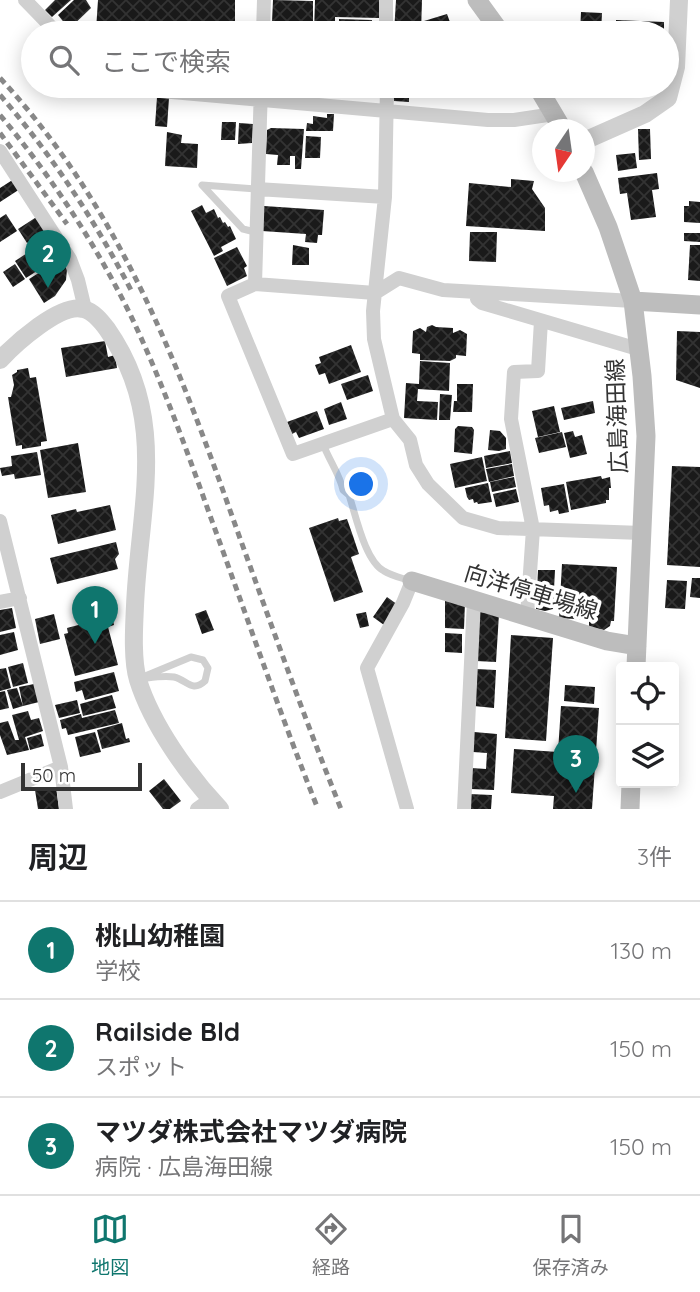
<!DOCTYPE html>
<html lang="ja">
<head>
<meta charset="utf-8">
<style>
	body { margin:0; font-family:Quicksand,"Noto Sans JP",sans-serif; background:#f2f2f2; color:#202124 }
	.controls { position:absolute; right:21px; bottom:21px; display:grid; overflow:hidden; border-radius:7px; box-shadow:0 4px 18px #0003 }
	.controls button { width:63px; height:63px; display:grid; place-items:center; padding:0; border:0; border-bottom:2px solid #e0e0e0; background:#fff; color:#202124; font:35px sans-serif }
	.compass { position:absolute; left:532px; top:119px; width:63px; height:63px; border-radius:50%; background:#fff; box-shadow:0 4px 18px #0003; rotate:193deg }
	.scale { position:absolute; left:21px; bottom:18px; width:121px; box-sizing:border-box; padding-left:7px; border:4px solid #333; border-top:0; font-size:19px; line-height:24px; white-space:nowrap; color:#333; -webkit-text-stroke:5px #fff; paint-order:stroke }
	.you { position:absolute; left:362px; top:485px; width:24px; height:24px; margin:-18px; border:5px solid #fff; border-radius:50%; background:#1a73e8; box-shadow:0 0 0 10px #1a73e833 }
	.badge { display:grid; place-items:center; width:46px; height:46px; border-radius:50%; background:#0f766e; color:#fff; font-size:23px; font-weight:700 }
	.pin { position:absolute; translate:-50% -58px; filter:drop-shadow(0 2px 4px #0008) }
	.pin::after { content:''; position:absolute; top:37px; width:24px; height:21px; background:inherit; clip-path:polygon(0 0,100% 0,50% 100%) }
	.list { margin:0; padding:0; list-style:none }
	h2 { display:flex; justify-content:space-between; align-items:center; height:91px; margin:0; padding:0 28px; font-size:30px }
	h2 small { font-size:23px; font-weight:400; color:#757577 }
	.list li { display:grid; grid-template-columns:46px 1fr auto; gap:21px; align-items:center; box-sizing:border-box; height:98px; padding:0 28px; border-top:2px solid #e0e0e0 }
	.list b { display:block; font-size:26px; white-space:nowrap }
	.list p { margin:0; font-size:23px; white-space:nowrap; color:#757577 }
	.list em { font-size:23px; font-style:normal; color:#757577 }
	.icon { flex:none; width:38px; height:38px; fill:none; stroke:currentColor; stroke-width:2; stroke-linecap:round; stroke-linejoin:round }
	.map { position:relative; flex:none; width:700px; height:809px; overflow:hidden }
	.search { position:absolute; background:#fff; box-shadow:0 4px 18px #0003; left:21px; right:21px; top:21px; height:77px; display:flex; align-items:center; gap:18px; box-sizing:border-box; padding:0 24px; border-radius:38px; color:#757577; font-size:26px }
	.sheet { height:385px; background:#fff }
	nav { display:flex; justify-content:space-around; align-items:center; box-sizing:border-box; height:98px; border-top:2px solid #e0e0e0; background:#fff; font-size:19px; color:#757577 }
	nav a { display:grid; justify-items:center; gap:4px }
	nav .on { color:#0f766e }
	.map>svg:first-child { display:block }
	.building { fill:url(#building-cross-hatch) }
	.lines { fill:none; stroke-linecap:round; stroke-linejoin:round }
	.service { stroke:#d0d0d0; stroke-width:7 }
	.minor { stroke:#d0d0d0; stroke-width:14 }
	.tertiary { stroke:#d0d0d0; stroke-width:18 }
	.secondary { stroke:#bdbdbd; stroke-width:19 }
	.rail { stroke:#888; stroke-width:5; stroke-dasharray:7 5; stroke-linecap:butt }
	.labels { text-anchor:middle; stroke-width:7; stroke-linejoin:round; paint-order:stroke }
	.street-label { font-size:23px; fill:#333; stroke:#fff }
</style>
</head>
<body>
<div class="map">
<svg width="700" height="809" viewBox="0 0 700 809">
	<defs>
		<pattern id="building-cross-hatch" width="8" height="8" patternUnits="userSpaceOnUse" patternTransform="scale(1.75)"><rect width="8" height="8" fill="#1a1a1a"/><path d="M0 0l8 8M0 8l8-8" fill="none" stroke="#333"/></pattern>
	</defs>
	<rect width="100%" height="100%" fill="#fff"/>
	<path class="building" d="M55 0H71L52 17 45 10Z
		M74 0H86L91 8 65 33 61 29 66 25 58 15Z
		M98 0H235V32L198 33 172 30 171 33H162L163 29 124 28 116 26 114 33H106L107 25H104L103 30H96Z
		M273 0 313 1V23L272 22Z
		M315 0H380L379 18 335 17V33H314Z
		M396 0H422L421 33H394Z
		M581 12 602 13 601 33H580Z
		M447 14 454 33H428L424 21Z
		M339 19 372 20V33H339Z
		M616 20 664 22V30L628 29 627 33H616Z
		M392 86H418L417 98 409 97V102L394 101Z
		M157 97 169 98 167 127 155 126Z
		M327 114H334L333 131H306L307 123 313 124V116L327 118Z
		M222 122H236L235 140H221Z
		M239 123 253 124 252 143 238 144Z
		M271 128 304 129 301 169H295V156H290V165H277L278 155 266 154 267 130Z
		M638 129H650L651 159 639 160Z
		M167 132 182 135 181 143 198 144 197 168 165 166Z
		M306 136 321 137 320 158H305Z
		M635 153 637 168 618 171 616 155Z
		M657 173 659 189 652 190 656 217 631 220 627 193 620 194 618 178Z
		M14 179 20 189 0 202V188Z
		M511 179 534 181 532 189 545 208V231L466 226 469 183 511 187Z
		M689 201 700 202V223L684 222V206H689Z
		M202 205 206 213 214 209 218 218 220 217 223 223 225 222 228 227 230 226 236 239 221 247 223 251 214 256 191 211Z
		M264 206 324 210 322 235H318L317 243 305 242 306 234 262 231Z
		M6 214 17 231 0 242V218Z
		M38 216 46 230 27 243 18 229Z
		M470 232H497L496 262 469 261Z
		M684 233H700V242L684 241Z
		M53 241 62 255 26 278 15 261 41 244 43 247Z
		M293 245 309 248V265H292Z
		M690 245H700V281L688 280Z
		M237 247 247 266 244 268 247 276 227 286 214 258Z
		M61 259 67 269 66 280 55 296 44 303 29 279Z
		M15 264 25 279 13 287 3 272Z
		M432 325 436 327 453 328V333L460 330 467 334 466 356 456 355V358L450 361 420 360V354L412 353 413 331 420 328 426 332 427 327Z
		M677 331 700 332V388L676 380Z
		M105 341 108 357 115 355 117 368 66 377 61 348Z
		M351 345 361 372 329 384 325 373 319 375 315 365 321 363 319 357Z
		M420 361 450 363 449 391 418 389 417 401 438 402 437 420 404 418 406 383 419 384Z
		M28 368 30 378 36 377 47 441 41 442V446L22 449V445L16 446 8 397H11L14 385 12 375 17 372V370Z
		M368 375 373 391 347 400 341 384Z
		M457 384H473L472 412H453L454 401H457Z
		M440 394 452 395 450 420H439Z
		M593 401 595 413 564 420 561 408Z
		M341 402 347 419 329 425 324 409Z
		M554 406 560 432 538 437 532 411Z
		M317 411 324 429 299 438 296 432 292 434 287 422Z
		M458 426 472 427 474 430 472 454 454 452 455 429Z
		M490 430 500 431 506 438V449L499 451 488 450Z
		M573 431 575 437 582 435 587 454 570 458 564 433Z
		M562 432 566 447 539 453 535 438Z
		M78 443 86 492 48 498 40 450Z
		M510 451 512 463 486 468 484 456Z
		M37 452 41 475 15 479 14 474 2 476 0 468 12 466 11 456Z
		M482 457 487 481 455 488 450 464Z
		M512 464 514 476 489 482 486 469Z
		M672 466 700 467V567L667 565Z
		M601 476 602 479 610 477 611 488H609V500H606V503L571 510 566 482Z
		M514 477 516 487 492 492 490 482Z
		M488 483 492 502 478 504 477 502 474 503 473 499 469 500 467 497 465 488Z
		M564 484 569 512 559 514 558 510 550 512 549 505 544 506 541 488Z
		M516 489 519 502 496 507 493 494Z
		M110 505 116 530 58 544 51 515 76 509 77 512Z
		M338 518 339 521 347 519 353 536 359 554 351 557 363 592 334 602 309 528Z
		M116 542 119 554 115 559 118 569 57 584 50 558Z
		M562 564 617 567 614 621H611L610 626 604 630 589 627V620L559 618Z
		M538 570H555L553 609 545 611 536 609Z
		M692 578H700V598L690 597Z
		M667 580 687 581 685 609 665 608Z
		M387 597 398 605 384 625 373 617Z
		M445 601 465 602 464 629 445 628Z
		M12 608 16 628 0 632V610Z
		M206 610 214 630 202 634 195 614Z
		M366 612 369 626 360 628 356 614Z
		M479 612 499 614 496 662 476 661Z
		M54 614 60 639 40 644 35 619Z
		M112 616 114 625 108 627 118 665 75 676 64 634 68 633 67 628Z
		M14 632 18 650 0 655V635Z
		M445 633 462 634V653L445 652Z
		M511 635 553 638 546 741 505 738Z
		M23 663 28 683 13 687 8 667Z
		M6 668 11 688 0 691V669Z
		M476 669 496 670 494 708 474 706Z
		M114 672 119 691 85 700 82 690 76 692 74 682Z
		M34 684 39 702 23 706 19 687Z
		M565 685 595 687 594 704 564 701Z
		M17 688 23 706 13 709 7 690Z
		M5 691 9 708 0 710V692Z
		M112 695 116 708 83 716 80 704Z
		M77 700 80 713 59 718 55 705Z
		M561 706 599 708 592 809H553L554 796 511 793 514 749 558 752Z
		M115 710 119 723 68 735 66 728 62 729 60 720 81 714 82 718Z
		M28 711 31 720 39 718 43 731 25 737 29 750 7 755 0 735V723L8 721 15 740H19L12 715Z
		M122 723 126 739 129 738 130 742 102 749 97 730Z
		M95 732 101 752 80 757 75 737Z
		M474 732 497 734 494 790 471 789 472 768 486 769 487 753 473 752Z
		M41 734 44 746 30 750 27 738Z
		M164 779 181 801 170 809H163L149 791Z
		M56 787 59 809H38L35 790Z
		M469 794 492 795 491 809H468Z"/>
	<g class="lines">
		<path class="service" d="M255 232 243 229 202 185 257 189
			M323 444C329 460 340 475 343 490L349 495C356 516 365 561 384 571 392 576 402 578 411 581
			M191 657 203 660 208 668 205 681C192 693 187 680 174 677 163 675 149 678 138 679Z"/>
		<path class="minor" d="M25 0 57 33
			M386 0V33
			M263 33 264 0
			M104 86 488 120H514L554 114
			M261 86 255 284 228 296 293 454 393 419
			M387 86 385 197 373 311 374 339 393 419 410 440 416 465 428 484 463 518 498 528 642 533
			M0 151 70 259 78 280 85 309
			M257 189 385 197
			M255 284 375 293 399 278 443 290 633 301
			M476 292 477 299 482 303 638 349
			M0 521 61 767 66 809
			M0 602 20 598
			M527 616 533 529 511 419 514 372 538 371 541 321
			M0 792 61 767
			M197 809 211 799
			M407 809 367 668 403 603 412 581
			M464 809 474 600"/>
		<path class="tertiary" d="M584 141 645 114 668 98 676 67 679 0
			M0 360C15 344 60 303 83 309 93 311 101 321 107 329 170 419 139 507 135 606 134 627 132 660 138 680 152 725 188 775 220 809"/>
		<path class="secondary" d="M477 0 501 33
			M537 86 563 130
			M584 172 608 227 633 301 642 376 646 436 636 667
			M633 301 700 305
			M412 581 607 641 637 646
			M630 809 631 783"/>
		<path class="rail" d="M0 78C121 209 179 366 237 530 271 624 304 717 341 809
			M0 95C52 155 96 222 132 292
			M0 115C51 176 95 243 130 314 162 381 187 451 212 521 247 617 280 714 318 809
			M0 133 67 224"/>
	</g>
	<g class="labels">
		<g class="street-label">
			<text transform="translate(617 416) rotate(-92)" y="8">広島海田線</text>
			<text transform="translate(531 592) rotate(17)" y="8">向洋停車場線</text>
		</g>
	</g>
</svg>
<div class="controls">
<button><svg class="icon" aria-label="locate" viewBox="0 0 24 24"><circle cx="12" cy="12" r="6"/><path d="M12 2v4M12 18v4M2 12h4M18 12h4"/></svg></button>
<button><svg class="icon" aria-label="layers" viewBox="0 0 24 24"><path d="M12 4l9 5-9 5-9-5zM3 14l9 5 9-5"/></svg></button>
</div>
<svg class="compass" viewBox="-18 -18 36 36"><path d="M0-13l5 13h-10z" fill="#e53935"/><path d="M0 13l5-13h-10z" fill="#757577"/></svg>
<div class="scale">50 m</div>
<div class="you"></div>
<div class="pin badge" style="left:95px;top:644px">1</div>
<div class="pin badge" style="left:48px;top:288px">2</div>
<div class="pin badge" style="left:576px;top:793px">3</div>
<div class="search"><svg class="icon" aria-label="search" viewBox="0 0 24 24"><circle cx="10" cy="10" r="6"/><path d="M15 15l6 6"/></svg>ここで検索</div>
</div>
<section class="sheet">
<h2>周辺<small>3件</small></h2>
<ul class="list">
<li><span class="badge">1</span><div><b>桃山幼稚園</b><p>学校</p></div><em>130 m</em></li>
<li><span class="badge">2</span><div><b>Railside Bld</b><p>スポット</p></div><em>150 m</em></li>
<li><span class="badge">3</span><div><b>マツダ株式会社マツダ病院</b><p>病院 · 広島海田線</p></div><em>150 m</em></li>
</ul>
</section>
<nav>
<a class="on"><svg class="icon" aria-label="map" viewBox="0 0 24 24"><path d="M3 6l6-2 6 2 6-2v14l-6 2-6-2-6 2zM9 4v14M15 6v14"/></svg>地図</a>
<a><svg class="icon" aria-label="directions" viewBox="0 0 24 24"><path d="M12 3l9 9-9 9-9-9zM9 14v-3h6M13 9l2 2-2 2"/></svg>経路</a>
<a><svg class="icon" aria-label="saved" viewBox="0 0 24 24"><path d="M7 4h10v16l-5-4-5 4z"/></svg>保存済み</a>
</nav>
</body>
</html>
